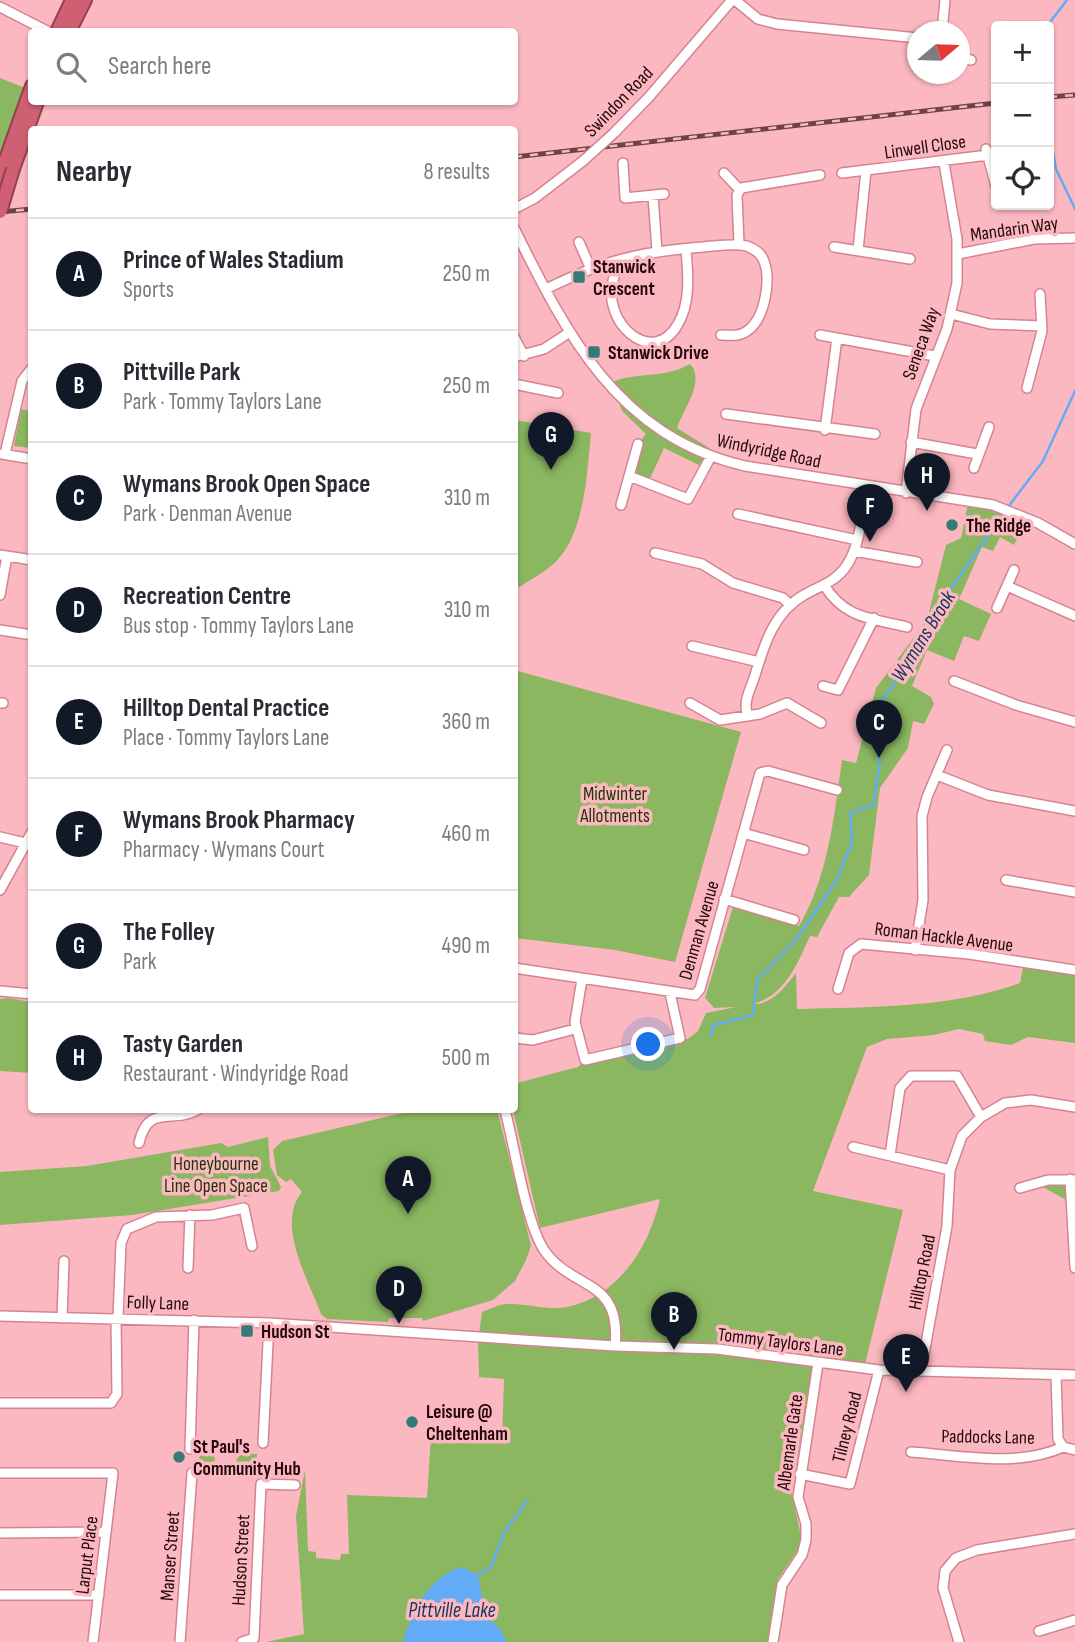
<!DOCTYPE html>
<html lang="en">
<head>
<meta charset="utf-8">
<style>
	body { margin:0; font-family:"Sofia Sans Condensed",sans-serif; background:#f7f7f7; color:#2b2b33 }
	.controls { position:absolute; right:21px; top:21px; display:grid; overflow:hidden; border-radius:7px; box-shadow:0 2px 5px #0004 }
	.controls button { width:63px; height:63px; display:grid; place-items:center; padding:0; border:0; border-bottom:2px solid #e1e1e2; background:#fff; color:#2b2b33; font:35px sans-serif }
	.compass { position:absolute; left:907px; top:21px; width:63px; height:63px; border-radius:50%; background:#fff; box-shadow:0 2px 5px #0004; rotate:71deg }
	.you { position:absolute; left:649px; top:1045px; width:24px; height:24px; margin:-18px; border:5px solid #fff; border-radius:50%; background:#1a73e8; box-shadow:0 0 0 10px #1a73e833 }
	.badge { display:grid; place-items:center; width:46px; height:46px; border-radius:50%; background:#111827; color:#fff; font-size:23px; font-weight:700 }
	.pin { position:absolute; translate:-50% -58px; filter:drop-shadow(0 2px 4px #0008) }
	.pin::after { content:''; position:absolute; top:37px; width:24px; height:21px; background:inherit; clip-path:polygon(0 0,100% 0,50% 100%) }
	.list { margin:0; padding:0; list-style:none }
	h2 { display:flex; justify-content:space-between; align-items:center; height:91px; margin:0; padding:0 28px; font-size:30px }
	h2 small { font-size:23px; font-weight:400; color:#7c7c81 }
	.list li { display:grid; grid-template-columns:46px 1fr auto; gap:21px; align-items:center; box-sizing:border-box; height:112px; padding:0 28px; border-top:2px solid #e1e1e2 }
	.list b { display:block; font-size:26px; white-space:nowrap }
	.list p { margin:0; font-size:23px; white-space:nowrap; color:#7c7c81 }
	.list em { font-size:23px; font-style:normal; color:#7c7c81 }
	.icon { flex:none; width:38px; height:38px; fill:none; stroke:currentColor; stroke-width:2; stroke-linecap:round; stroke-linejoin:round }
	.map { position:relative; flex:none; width:1075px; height:1642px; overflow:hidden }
	.search { position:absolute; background:#fff; box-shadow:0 2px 5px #0004; left:28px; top:28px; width:490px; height:77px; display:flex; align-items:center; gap:18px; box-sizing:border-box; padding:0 24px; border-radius:7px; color:#7c7c81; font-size:26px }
	.panel { position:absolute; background:#fff; box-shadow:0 2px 5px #0004; left:28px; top:126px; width:490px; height:987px; border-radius:7px }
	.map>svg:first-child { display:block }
	.green { fill:#8ab760 }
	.water { fill:#63abf7 }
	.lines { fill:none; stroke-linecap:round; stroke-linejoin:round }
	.stream { stroke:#63abf7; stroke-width:2.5 }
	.minor-casing { stroke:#d5848f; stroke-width:12 }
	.highway-casing { stroke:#94414f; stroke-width:16 }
	.minor { stroke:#fff; stroke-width:9 }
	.highway { stroke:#cf6073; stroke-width:12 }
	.rail-casing { stroke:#6d4349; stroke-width:5 }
	.rail { stroke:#fcb8c0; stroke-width:2.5; stroke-dasharray:8; stroke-linecap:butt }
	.minor-bridge-casing { stroke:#d5848f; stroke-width:12; stroke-linecap:butt }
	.highway-bridge-casing { stroke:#94414f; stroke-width:16; stroke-linecap:butt }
	.minor-bridge { stroke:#fff; stroke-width:9 }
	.highway-bridge { stroke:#cf6073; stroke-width:12 }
	.poi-dot { fill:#327b77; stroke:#fcb8c0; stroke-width:2.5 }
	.labels { text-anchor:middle; stroke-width:7; stroke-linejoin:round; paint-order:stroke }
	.street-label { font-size:19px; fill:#25080d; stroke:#fcb8c0 }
	.poi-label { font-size:19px; font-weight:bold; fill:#25080d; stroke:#fcb8c0; text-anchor:start }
	.park-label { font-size:19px; fill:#1f3503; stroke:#fcb8c0 }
	.water-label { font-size:21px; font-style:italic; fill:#12385d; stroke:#fcb8c0 }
</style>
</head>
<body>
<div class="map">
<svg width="1075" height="1642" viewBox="0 0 1075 1642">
	<rect width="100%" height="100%" fill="#fcb8c0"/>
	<path class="green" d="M0 78 30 90 0 176Z
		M690 364C706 380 683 410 677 428L709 448 710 458 705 468 664 448 648 483 629 476 638 444 646 434 622 411 615 392 609 385C628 370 661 381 690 364Z
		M21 409 31 411V448L14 446Z
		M515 420 591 433C587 473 585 539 551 566 540 575 526 582 515 590Z
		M968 503 1028 518 1014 545 1000 537 993 551 982 547 959 599 991 614 979 641 964 636 954 661 927 650 912 686 931 697 934 704 924 724 913 721 908 748 880 788 869 875 849 897H839L817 937 810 936C797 965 785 995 753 1004 772 1005 785 987 796 973L797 1009C869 1007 952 1008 1020 983L1024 963 1075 970V1043L1028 1037 1011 1045 985 1041 983 1034 959 1029 934 1035 887 1039 867 1047 813 1191 903 1210 865 1364 813 1359 792 1493 801 1536 798 1550 778 1579 768 1642H266L304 1634 296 1516 305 1470 308 1551 316 1552V1558L340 1560 341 1554H349L347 1495 427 1498 431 1435 502 1440 504 1379 479 1377 478 1341 482 1312C490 1309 499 1304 508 1304 527 1303 549 1311 567 1307 619 1296 649 1247 660 1199L540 1228 513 1110 517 1083 578 1067 585 1060 680 1038 688 1039 698 1031 706 1013 736 1007 714 1008 705 998 733 907 799 926C828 877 834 817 842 760L856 763 876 688 927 620 946 545 961 538Z
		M514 670 741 732 675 962 615 950 515 938Z
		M8 998 31 1002V1073L0 1071V999Z
		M416 1110H495L498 1113 531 1246 526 1260 515 1281 493 1300 423 1321 422 1318H389L388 1322 327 1319 321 1314C309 1281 275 1224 302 1192L291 1179 286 1182 277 1175 273 1150 282 1141Z
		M268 1137 270 1166 281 1187 279 1191 132 1215 0 1225V1172L87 1166 221 1143 228 1147Z
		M1042 1184H1063L1067 1189 1068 1201 1041 1186Z
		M199 1459a8 8 0 1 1 16 0a8 8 0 1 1-16 0Z
		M241 1454H257L256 1468 239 1466 236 1460Z"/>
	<path class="water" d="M462 1567 478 1575 485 1615 502 1631 506 1642H403C412 1611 429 1576 462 1567Z"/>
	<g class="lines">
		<path class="stream" d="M1047 26 1067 0
			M1049 32V38
			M1049 131 1056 169 1075 209
			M1008 507 1043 461 1075 391
			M711 1036 713 1025 753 1015 757 980 795 941 836 881 852 842 850 813 873 805 880 761 866 721 897 680 929 620 1004 513
			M478 1575 491 1567 504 1533 527 1501"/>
		<g class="minor-casing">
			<path id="minor" d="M735 0 758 19 777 24 918 38
				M0 7 49 32
				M942 32 945 0
				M960 58 971 60
				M614 133 649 97 732 0
				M986 149 996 186
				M623 163 625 198 664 194
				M724 173 739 189
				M842 173 988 155
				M653 196 657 251
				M514 209 535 198 583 161
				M514 228C568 337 618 436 745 466L993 505 1038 523 1075 544
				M579 242 590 267
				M739 244 737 195 741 188 820 175
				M834 247 910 259
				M858 250 866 171
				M958 254 1034 239 1075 238
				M614 277C599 322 653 369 678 324 691 302 688 273 686 249
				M546 289C605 260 638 252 703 247 717 246 733 243 747 246 754 249 760 252 763 259 772 278 765 319 747 331 739 337 730 335 721 335
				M951 314 990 324 1042 326
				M820 335 935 356
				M514 337 524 356
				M514 357 544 349 570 332
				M514 384 558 393
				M1027 388 1042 331 1040 294
				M726 414 875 434
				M825 430 837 338
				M911 442 977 454
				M2 454 32 459
				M5 454 22 381 32 368
				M974 468 989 427
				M629 476 688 499 710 458
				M906 493 916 409 947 329 957 283V239L944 163
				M621 505 638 444
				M738 514 857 540
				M854 551 917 562
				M655 553 702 564 733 583 783 598 790 605
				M0 555 32 560
				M824 585C845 619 871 618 907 627
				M1007 586 1075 616
				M0 595 7 556
				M997 608 1014 570
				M0 630 32 635
				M692 646 759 662
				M954 681 1016 705 1075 722
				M823 686 838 690 874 618
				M0 703H3
				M690 703 720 720 760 714 787 703 821 723
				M748 716C742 702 751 689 755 675 764 645 774 612 804 595 820 586 837 581 847 565 861 543 862 512 866 487
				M937 775 988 795 1075 811
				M743 833 804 850
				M0 837 25 843
				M1006 880 1075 892
				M0 890 32 832
				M724 899 794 920
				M915 950 923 900 922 816 927 797 947 750
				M514 968 695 995 700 989 760 773 768 771 837 790
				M582 979 575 1022 585 1060 680 1038 670 993
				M838 989 849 953 861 944 969 954 1075 970
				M0 991 32 994
				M514 1038 533 1040 575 1029
				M505 1110C514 1144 526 1223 544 1250 572 1291 622 1277 615 1346
				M139 1143C148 1103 172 1124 197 1110
				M853 1147 950 1170
				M890 1155 900 1088 911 1076H957L981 1117
				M1070 1179 1075 1268
				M1020 1188 1048 1180H1075
				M188 1268 190 1215
				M0 1316 269 1323 615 1346 717 1349 879 1370 1075 1375
				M62 1318 64 1261
				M118 1318 121 1243 127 1229 156 1217 212 1215 244 1208 252 1246
				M921 1371 947 1226 950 1170 962 1136 981 1117 1005 1103 1031 1100 1075 1107
				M1056 1375 1058 1439 1063 1447 1075 1450
				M0 1403H111L117 1394 116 1318
				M263 1443 269 1323
				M190 1449 194 1320
				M911 1452C960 1455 1017 1468 1063 1447
				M0 1473H113L93 1642
				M800 1474 850 1484 879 1370
				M0 1533 106 1532
				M0 1595H99
				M1039 1631 1075 1620
				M180 1642 192 1473
				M242 1642 254 1638 261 1484 295 1485
				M773 1642 782 1585 802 1555 806 1540V1524L798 1497 818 1363
				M959 1642 943 1588 945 1571 956 1558 977 1550 1075 1534"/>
		</g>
		<g class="highway-casing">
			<path id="highway" d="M57 32 72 0
				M69 32 85 0
				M13 169 37 102
				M0 176 32 86"/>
		</g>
		<use href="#minor" class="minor"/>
		<use href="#highway" class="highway"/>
		<g class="rail-casing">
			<path id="rail" d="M1049 97 1075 95
				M514 157 996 103
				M0 212 32 209"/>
		</g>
		<use href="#rail" class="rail"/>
		<g class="minor-bridge-casing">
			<path id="minor-bridge" d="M583 161 614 133"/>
		</g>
		<g class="highway-bridge-casing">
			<path id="highway-bridge" d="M0 212 13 169"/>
		</g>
		<use href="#minor-bridge" class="minor-bridge"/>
		<use href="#highway-bridge" class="highway-bridge"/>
	</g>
	<g class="poi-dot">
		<rect x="572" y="270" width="14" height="14" rx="3.5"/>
		<rect x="587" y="345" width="14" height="14" rx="3.5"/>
		<circle cx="952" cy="525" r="7"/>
		<rect x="240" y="1324" width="14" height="14" rx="3.5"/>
		<circle cx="412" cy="1422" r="7"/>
		<circle cx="179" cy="1457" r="7"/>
	</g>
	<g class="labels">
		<g class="street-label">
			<text transform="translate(618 101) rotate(-46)" y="7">Swindon Road</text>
			<text transform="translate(925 146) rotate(-8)" y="7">Linwell Close</text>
			<text transform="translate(1014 228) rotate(-8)" y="7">Mandarin Way</text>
			<text transform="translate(920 343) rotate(-70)" y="7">Seneca Way</text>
			<text transform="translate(769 450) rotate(12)" y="7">Windyridge Road</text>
			<text transform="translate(698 930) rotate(-74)" y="7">Denman Avenue</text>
			<text transform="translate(944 936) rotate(7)" y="7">Roman Hackle Avenue</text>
			<text transform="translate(921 1272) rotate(-79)" y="7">Hilltop Road</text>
			<text transform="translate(158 1302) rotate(2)" y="7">Folly Lane</text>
			<text transform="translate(781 1341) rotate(7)" y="7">Tommy Taylors Lane</text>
			<text transform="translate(846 1427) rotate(-76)" y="7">Tilney Road</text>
			<text transform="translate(988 1436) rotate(1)" y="7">Paddocks Lane</text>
			<text transform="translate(789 1442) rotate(-82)" y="7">Albemarle Gate</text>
			<text transform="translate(86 1555) rotate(-83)" y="7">Larput Place</text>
			<text transform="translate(169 1556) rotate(-86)" y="7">Manser Street</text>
			<text transform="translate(240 1560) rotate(-87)" y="7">Hudson Street</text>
		</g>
		<g class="poi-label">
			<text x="593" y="273">Stanwick<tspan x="593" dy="22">Crescent</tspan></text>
			<text x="608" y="359">Stanwick Drive</text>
			<text x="966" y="532">The Ridge</text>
			<text x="261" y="1338">Hudson St</text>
			<text x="426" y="1418">Leisure @<tspan x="426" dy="22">Cheltenham</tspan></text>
			<text x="193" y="1453">St Paul's<tspan x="193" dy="22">Community Hub</tspan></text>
		</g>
		<g class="park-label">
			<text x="615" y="800">Midwinter<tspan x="615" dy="22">Allotments</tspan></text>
			<text x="216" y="1170">Honeybourne<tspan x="216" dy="22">Line Open Space</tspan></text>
		</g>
		<g class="water-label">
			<text transform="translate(923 636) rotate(-58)" y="7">Wymans Brook</text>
			<text x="452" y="1617">Pittville Lake</text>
		</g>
	</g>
</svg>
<div class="controls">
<button>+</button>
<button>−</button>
<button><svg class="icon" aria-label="locate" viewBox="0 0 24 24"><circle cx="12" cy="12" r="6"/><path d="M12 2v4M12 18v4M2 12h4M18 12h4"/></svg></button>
</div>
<svg class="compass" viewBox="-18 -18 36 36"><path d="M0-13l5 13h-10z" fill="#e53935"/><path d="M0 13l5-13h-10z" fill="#7c7c81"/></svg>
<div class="you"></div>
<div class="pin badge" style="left:408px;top:1214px">A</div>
<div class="pin badge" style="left:674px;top:1350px">B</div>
<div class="pin badge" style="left:879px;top:758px">C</div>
<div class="pin badge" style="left:399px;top:1324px">D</div>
<div class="pin badge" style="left:906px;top:1392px">E</div>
<div class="pin badge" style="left:870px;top:542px">F</div>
<div class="pin badge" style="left:551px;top:470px">G</div>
<div class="pin badge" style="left:927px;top:511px">H</div>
<div class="search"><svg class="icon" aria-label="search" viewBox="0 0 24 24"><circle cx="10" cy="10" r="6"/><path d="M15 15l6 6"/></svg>Search here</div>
<section class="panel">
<h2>Nearby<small>8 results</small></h2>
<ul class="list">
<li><span class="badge">A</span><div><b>Prince of Wales Stadium</b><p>Sports</p></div><em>250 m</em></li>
<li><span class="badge">B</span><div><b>Pittville Park</b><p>Park · Tommy Taylors Lane</p></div><em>250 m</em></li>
<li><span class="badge">C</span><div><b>Wymans Brook Open Space</b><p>Park · Denman Avenue</p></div><em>310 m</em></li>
<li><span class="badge">D</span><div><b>Recreation Centre</b><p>Bus stop · Tommy Taylors Lane</p></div><em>310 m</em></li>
<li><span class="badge">E</span><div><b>Hilltop Dental Practice</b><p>Place · Tommy Taylors Lane</p></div><em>360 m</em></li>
<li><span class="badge">F</span><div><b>Wymans Brook Pharmacy</b><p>Pharmacy · Wymans Court</p></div><em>460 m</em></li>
<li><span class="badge">G</span><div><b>The Folley</b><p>Park</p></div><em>490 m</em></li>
<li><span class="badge">H</span><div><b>Tasty Garden</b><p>Restaurant · Windyridge Road</p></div><em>500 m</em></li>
</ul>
</section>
</div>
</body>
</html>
